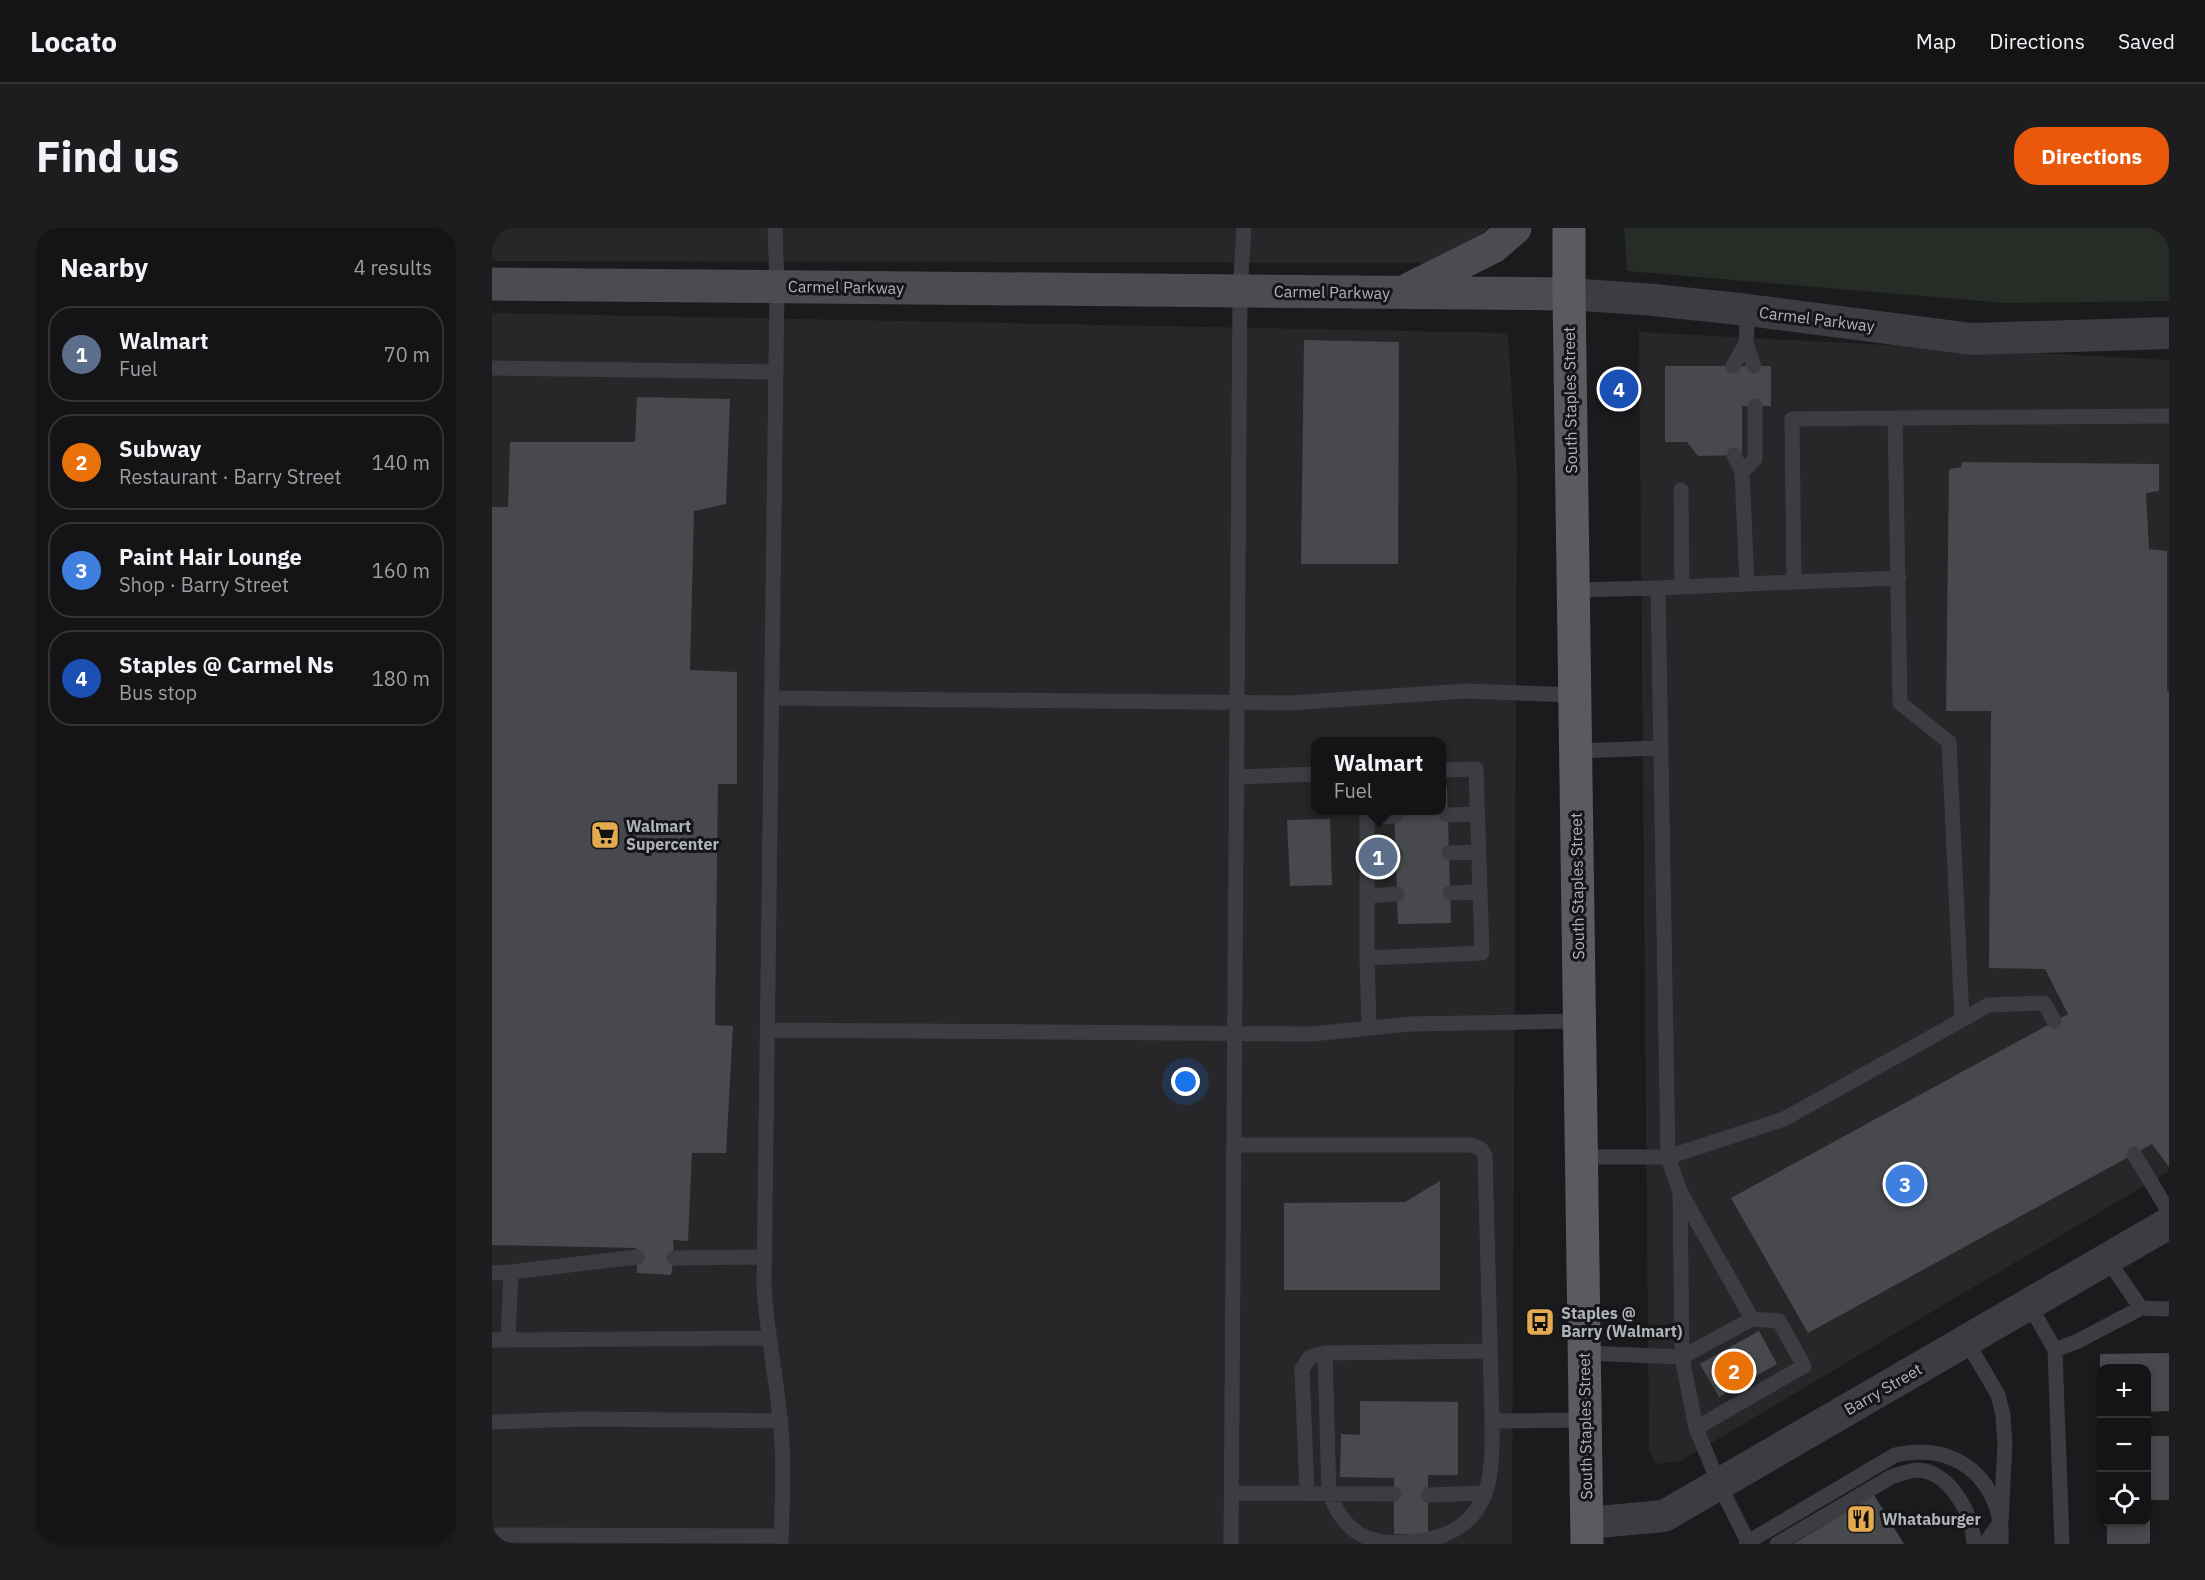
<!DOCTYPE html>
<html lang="en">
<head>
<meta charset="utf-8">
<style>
	body { margin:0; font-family:"IBM Plex Sans",sans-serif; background:#1d1d1f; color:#f1f3f6 }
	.controls { position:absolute; right:18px; bottom:18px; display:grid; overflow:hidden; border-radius:12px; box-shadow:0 3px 9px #0003 }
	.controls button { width:54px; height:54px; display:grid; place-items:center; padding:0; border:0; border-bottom:2px solid #333335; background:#141416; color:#f1f3f6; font:30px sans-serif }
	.you { position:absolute; left:694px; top:854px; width:21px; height:21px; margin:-15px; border:4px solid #fff; border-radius:50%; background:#1a73e8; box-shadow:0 0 0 9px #1a73e833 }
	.badge { display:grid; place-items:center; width:39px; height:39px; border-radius:50%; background:#ea580c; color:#fff; font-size:20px; font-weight:700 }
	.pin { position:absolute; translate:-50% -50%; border:3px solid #fff; box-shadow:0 2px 6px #0006 }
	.popup { position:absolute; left:819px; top:509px; width:135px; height:78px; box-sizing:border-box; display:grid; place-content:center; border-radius:12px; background:#141416; filter:drop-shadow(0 2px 4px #0005); font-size:20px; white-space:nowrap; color:#9d9ea1 }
	.popup b { font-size:22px; color:#f1f3f6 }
	.popup::after { content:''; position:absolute; left:50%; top:100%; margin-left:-12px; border:12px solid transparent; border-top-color:#141416 }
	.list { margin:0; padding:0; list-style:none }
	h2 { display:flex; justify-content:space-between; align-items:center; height:78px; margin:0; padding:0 24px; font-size:26px }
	h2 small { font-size:20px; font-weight:400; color:#9d9ea1 }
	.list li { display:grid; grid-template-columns:39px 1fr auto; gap:18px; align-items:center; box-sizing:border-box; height:96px; margin:0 12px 12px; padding:0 12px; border:2px solid #333335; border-radius:24px }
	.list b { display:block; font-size:22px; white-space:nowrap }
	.list p { margin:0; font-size:20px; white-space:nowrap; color:#9d9ea1 }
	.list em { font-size:20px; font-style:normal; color:#9d9ea1 }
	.icon { flex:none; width:33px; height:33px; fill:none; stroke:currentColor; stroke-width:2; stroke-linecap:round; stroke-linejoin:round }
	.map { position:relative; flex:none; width:1677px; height:1316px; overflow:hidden; border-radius:24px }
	header { display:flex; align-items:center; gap:36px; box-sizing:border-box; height:84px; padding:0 30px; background:#141416; border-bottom:2px solid #333335 }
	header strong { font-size:28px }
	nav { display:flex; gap:33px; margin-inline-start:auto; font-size:21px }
	.intro { display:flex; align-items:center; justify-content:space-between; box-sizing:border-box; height:144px; padding:0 36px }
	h1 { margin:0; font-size:42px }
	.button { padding:15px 27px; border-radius:24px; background:#ea580c; color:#fff; font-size:21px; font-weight:700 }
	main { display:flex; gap:36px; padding:0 36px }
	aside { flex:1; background:#141416; border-radius:24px; box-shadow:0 3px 9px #0003 }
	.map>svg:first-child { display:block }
	.built { fill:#27272a; fill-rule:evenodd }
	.green { fill:#252d26 }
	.building { fill:#48494d }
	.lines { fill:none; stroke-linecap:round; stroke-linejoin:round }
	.lane { stroke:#3c3d42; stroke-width:15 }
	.street { stroke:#3c3d42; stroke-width:32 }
	.secondary { stroke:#4a4c52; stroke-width:33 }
	.primary { stroke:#595b61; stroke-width:33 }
	.labels { text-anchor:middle; stroke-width:6; stroke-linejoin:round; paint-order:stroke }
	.street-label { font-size:16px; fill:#afb3bb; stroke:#161618 }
	.poi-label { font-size:16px; font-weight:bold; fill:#afb3bb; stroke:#161618; text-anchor:start }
</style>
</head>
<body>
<header>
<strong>Locato</strong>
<nav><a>Map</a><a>Directions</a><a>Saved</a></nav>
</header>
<div class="intro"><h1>Find us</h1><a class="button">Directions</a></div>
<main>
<aside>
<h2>Nearby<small>4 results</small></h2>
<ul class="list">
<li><span class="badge" style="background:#5c6f8a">1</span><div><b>Walmart</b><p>Fuel</p></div><em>70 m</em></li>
<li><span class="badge" style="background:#e8710a">2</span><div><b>Subway</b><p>Restaurant · Barry Street</p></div><em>140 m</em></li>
<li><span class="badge" style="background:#3f7fe0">3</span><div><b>Paint Hair Lounge</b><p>Shop · Barry Street</p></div><em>160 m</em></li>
<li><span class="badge" style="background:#1a4fb4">4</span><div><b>Staples @ Carmel Ns</b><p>Bus stop</p></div><em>180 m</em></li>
</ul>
</aside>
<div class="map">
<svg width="1677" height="1316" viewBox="0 0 1677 1316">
	<rect width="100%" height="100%" fill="#1b1b1d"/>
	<path class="built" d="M0 0H996L951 35 0 33Z
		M0 85 1016 105 1025 248 1020 1316H0ZM823 514H949V582H823Z
		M1147 104 1677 132V943L1189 1233 1165 1236 1157 1224Z"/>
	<path class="green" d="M1132 0H1677V73L1513 75 1135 43Z"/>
	<path class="building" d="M812 112 907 114 906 336H809Z
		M1173 138H1279V178H1250V227L1206 228 1195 214H1173Z
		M145 169 238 171 234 276 202 283 198 442 245 444V556H226L223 797 241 798 234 925H200L196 1013 181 1012 182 1030 179 1047 145 1045 144 1020 0 1017V279H16L18 214H143Z
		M1470 234 1667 236V263L1654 265 1657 321 1675 323V463H1677V939L1660 916 1316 1105 1239 970 1576 786 1553 741 1497 740 1499 483H1454L1457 241 1469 239Z
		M949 558H955L959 695 906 696 902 582H949Z
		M838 591 840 657 798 658 795 592Z
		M948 953V1062H792V975L913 974Z
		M1267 1103 1285 1136 1227 1169 1208 1136Z
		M1677 1125V1183L1654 1184V1140H1608V1126Z
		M868 1173 966 1174V1247H936V1306H902V1250L848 1249 849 1206 868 1207Z
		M1654 1208H1677V1272H1654Z
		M1382 1267 1412 1316H1301Z
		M1654 1284H1658V1316H1615V1294H1654Z"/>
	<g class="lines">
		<path class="lane" d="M283 0 285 58 272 1059C275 1104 284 1148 288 1192 293 1233 290 1275 289 1316
			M1256 82 1254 115 1262 138
			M1241 138 1254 115
			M0 140 283 144
			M1242 227 1250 244
			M1189 262 1190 359
			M1302 354 1407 350
			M1255 356 1250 244 1263 231V178
			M1166 360 1302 354 1300 191 1403 190
			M1081 362 1166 360 1176 929 1292 891 1470 792 1457 514 1408 475 1403 190 1677 188
			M279 470 797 475 974 463 1083 467
			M1083 523 1168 520
			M744 549 823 546
			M875 582V730L990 725 984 541 949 542
			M955 587 985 586
			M875 590 903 588
			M957 625 987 624
			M875 627 904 626
			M958 665 988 664
			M876 668 905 666
			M875 730 877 799
			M1470 792 1496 777 1552 775 1562 793
			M275 802 820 806 918 796 1087 793
			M742 917H979L989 921 993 928C995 1003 997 1078 999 1152 999 1184 1004 1237 993 1266 976 1309 934 1316 891 1314 861 1309 848 1292 837 1265L833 1125
			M1642 926 1677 984
			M1090 929H1176L1188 964 1190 1129 1260 1091 1287 1093 1312 1138 1204 1200
			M1189 965 1260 1091
			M182 1030 272 1029
			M19 1044 145 1029
			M0 1045 19 1044 16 1112
			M1537 1076 1563 1122 1586 1113 1649 1080 1615 1031
			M1649 1080 1673 1081 1677 1080
			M0 1112 277 1110
			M1474 1112 1506 1167 1511 1187 1513 1216 1509 1293 1493 1316
			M1563 1122 1570 1316
			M1092 1125 1190 1129 1204 1200 1227 1256 1256 1314 1254 1316
			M1000 1193 1093 1192
			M0 1194 92 1191 289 1193
			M740 1265 902 1266
			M815 1265 810 1141 818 1129 833 1125 998 1123
			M936 1267 993 1265
			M0 1307 289 1308
			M1256 1314 1403 1227C1455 1215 1497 1240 1508 1293 1510 1300 1509 1309 1509 1316
			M739 1316 748 63 752 0
			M1285 1316 1399 1249C1408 1246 1417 1242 1427 1242 1459 1245 1481 1287 1482 1316"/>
		<path class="street" d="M1077 66 1162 72 1256 82 1480 111 1677 105
			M1095 1295 1172 1288 1677 995"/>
		<path class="secondary" d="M0 56 1077 66
			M917 61 1001 19 1023 0"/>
		<path class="primary" d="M1077 0V66L1095 1316"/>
	</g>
	<defs>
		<g id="supermarket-square" transform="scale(1.5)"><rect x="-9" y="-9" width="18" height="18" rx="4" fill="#e3ab4d" stroke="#161618"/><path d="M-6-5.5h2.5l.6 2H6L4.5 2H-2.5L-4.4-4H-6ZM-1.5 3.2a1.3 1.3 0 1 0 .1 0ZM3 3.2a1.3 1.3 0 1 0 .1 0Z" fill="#111"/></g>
		<g id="bus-square" transform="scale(1.5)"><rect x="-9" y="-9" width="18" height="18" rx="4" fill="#e3ab4d" stroke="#161618"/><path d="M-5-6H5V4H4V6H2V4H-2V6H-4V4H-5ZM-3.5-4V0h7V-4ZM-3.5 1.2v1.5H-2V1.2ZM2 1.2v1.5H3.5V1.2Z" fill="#111"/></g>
		<g id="restaurant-square" transform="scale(1.5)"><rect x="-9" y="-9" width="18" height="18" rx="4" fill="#e3ab4d" stroke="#161618"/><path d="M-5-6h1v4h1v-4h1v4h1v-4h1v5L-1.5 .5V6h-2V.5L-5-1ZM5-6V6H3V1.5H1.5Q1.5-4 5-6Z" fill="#111"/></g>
	</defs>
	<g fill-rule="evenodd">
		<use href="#supermarket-square" x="113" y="607"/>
		<use href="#bus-square" x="1048" y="1094"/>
		<use href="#restaurant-square" x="1369" y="1291"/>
	</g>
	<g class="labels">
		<g class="street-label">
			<text transform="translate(354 59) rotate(1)" y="6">Carmel Parkway</text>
			<text transform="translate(840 64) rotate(1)" y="6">Carmel Parkway</text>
			<text transform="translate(1325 91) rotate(7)" y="6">Carmel Parkway</text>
			<text transform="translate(1078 172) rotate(-91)" y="6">South Staples Street</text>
			<text transform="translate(1085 658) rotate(-91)" y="6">South Staples Street</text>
			<text transform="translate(1391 1161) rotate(-30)" y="6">Barry Street</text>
			<text transform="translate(1093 1198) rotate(-91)" y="6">South Staples Street</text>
		</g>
		<g class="poi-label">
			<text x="134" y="604">Walmart<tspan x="134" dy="18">Supercenter</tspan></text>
			<text x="1069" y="1091">Staples @<tspan x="1069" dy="18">Barry (Walmart)</tspan></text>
			<text x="1390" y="1297">Whataburger</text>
		</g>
	</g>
</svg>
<div class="controls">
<button>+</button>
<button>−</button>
<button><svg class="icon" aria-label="locate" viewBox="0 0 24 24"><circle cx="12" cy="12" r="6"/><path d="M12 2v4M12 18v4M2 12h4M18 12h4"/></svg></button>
</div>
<div class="you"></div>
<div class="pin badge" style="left:886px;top:629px;background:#5c6f8a">1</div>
<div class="popup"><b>Walmart</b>Fuel</div>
<div class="pin badge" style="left:1242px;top:1143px;background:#e8710a">2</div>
<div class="pin badge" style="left:1413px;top:956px;background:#3f7fe0">3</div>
<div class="pin badge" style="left:1127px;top:161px;background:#1a4fb4">4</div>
</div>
</main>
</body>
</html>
